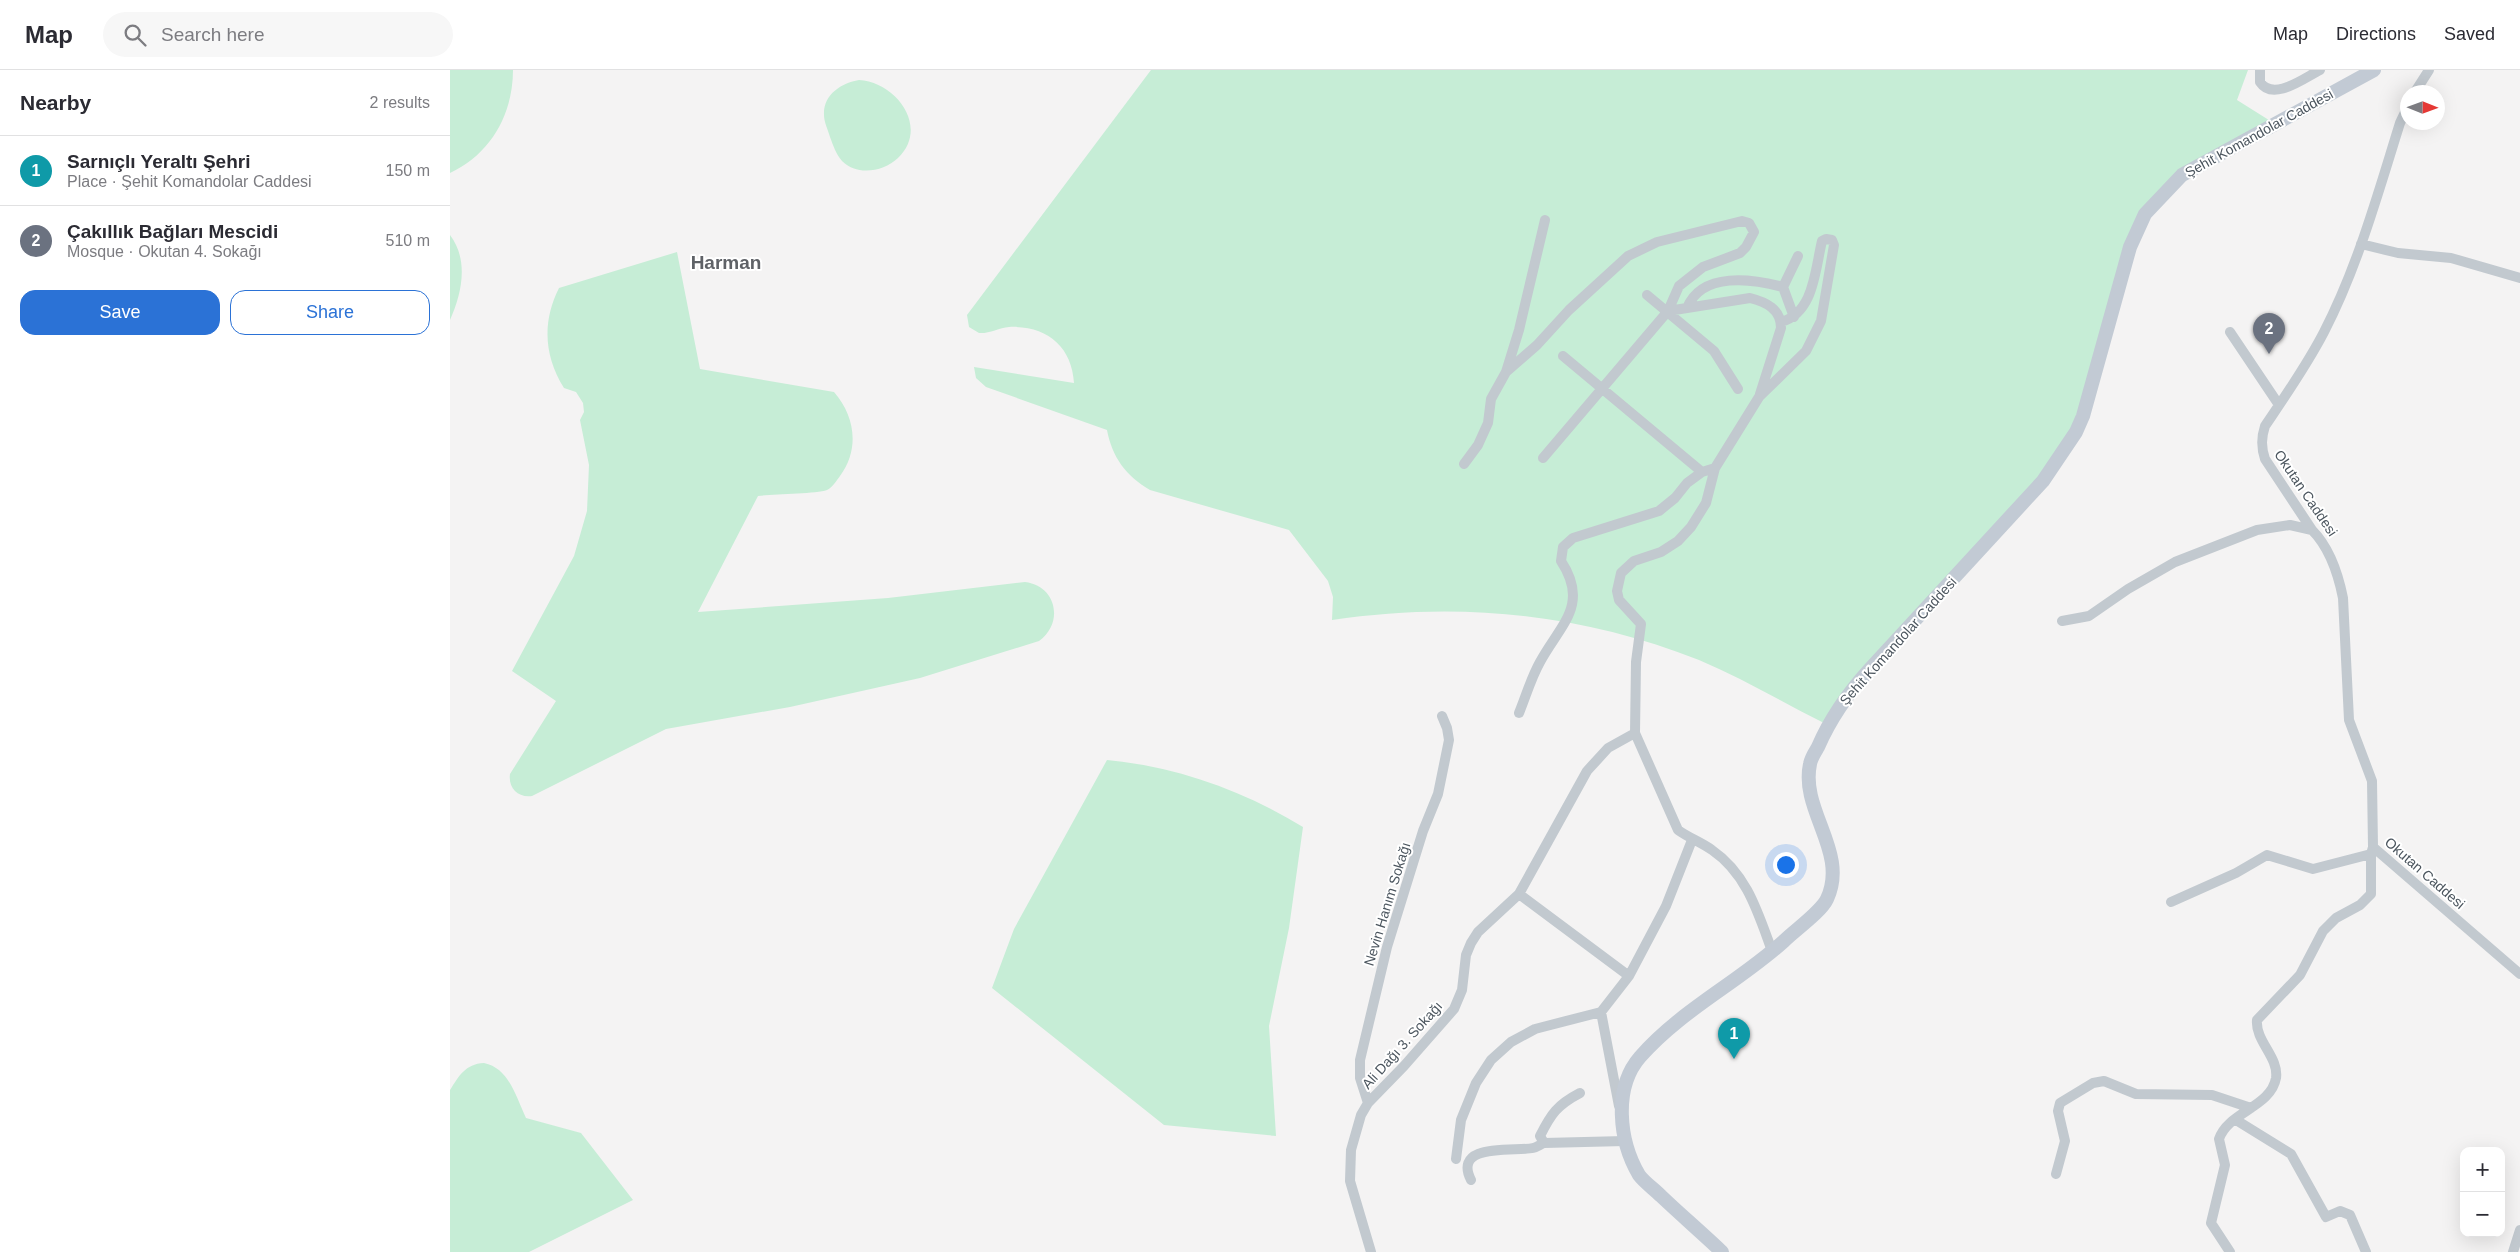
<!DOCTYPE html>
<html lang="en">
<head>
<meta charset="utf-8">
<style>
	body { margin:0; font-family:Arial,sans-serif; background:#f7f7f7; color:#2b2b33 }
	.controls { position:absolute; right:15px; bottom:15px; display:grid; overflow:hidden; border-radius:10px; box-shadow:0 5px 20px #0002 }
	.controls button { width:45px; height:45px; display:grid; place-items:center; padding:0; border:0; border-bottom:1px solid #e1e1e2; background:#fff; color:#2b2b33; font:25px sans-serif }
	.compass { position:absolute; left:1950px; top:15px; width:45px; height:45px; border-radius:50%; background:#fff; box-shadow:0 5px 20px #0002; rotate:91deg }
	.you { position:absolute; left:1335px; top:794px; width:18px; height:18px; margin:-12px; border:4px solid #fff; border-radius:50%; background:#1a73e8; box-shadow:0 0 0 8px #1a73e833 }
	.badge { display:grid; place-items:center; width:32px; height:32px; border-radius:50%; background:#2b72d6; color:#fff; font-size:16px; font-weight:700 }
	.pin { position:absolute; translate:-50% -41px; filter:drop-shadow(0 1px 2px #0008) }
	.pin::after { content:''; position:absolute; top:26px; width:18px; height:15px; background:inherit; clip-path:polygon(0 0,100% 0,50% 100%) }
	.list { margin:0; padding:0; list-style:none }
	h2 { display:flex; justify-content:space-between; align-items:center; height:65px; margin:0; padding:0 20px; font-size:21px }
	h2 small { font-size:16px; font-weight:400; color:#7c7c81 }
	.list li { display:grid; grid-template-columns:32px 1fr auto; gap:15px; align-items:center; box-sizing:border-box; height:70px; padding:0 20px; border-top:1px solid #e1e1e2 }
	.list b { display:block; font-size:19px; white-space:nowrap }
	.list p { margin:0; font-size:16px; white-space:nowrap; color:#7c7c81 }
	.list em { font-size:16px; font-style:normal; color:#7c7c81 }
	.actions { display:flex; gap:10px; padding:15px 20px }
	.actions a { flex:1; padding:11px 0; border:1px solid #2b72d6; border-radius:15px; text-align:center; font-size:18px; color:#2b72d6 }
	.actions .main { background:#2b72d6; color:#fff }
	.icon { flex:none; width:28px; height:28px; fill:none; stroke:currentColor; stroke-width:2; stroke-linecap:round; stroke-linejoin:round }
	.map { position:relative; flex:none; width:2070px; height:1182px; overflow:hidden }
	header { display:flex; align-items:center; gap:30px; box-sizing:border-box; height:70px; padding:0 25px; background:#fff; border-bottom:1px solid #e1e1e2 }
	header strong { font-size:24px }
	nav { display:flex; gap:28px; margin-inline-start:auto; font-size:18px }
	.search { width:350px; height:45px; background:#f7f7f7; display:flex; align-items:center; gap:12px; box-sizing:border-box; padding:0 18px; border-radius:28px; color:#7c7c81; font-size:19px }
	main { display:flex }
	aside { flex:1; background:#fff }
	.map>svg:first-child { display:block }
	.green { fill:#c6edd6 }
	.lines { fill:none; stroke-linecap:round; stroke-linejoin:round }
	.minor { stroke:#c2c9cf; stroke-width:10 }
	.secondary { stroke:#c2cad4; stroke-width:14 }
	.labels { text-anchor:middle; stroke-width:4; stroke-linejoin:round; paint-order:stroke }
	.street-label { font-size:14px; fill:#4b555e; stroke:#fff }
	.district-label { font-size:19px; font-weight:bold; fill:#5f6267; stroke:#fff }
</style>
</head>
<body>
<header>
<strong>Map</strong>
<div class="search"><svg class="icon" aria-label="search" viewBox="0 0 24 24"><circle cx="10" cy="10" r="6"/><path d="M15 15l6 6"/></svg>Search here</div>
<nav><a>Map</a><a>Directions</a><a>Saved</a></nav>
</header>
<main>
<aside>
<h2>Nearby<small>2 results</small></h2>
<ul class="list">
<li><span class="badge" style="background:#0f9aa8">1</span><div><b>Sarnıçlı Yeraltı Şehri</b><p>Place · Şehit Komandolar Caddesi</p></div><em>150 m</em></li>
<li><span class="badge" style="background:#6b7280">2</span><div><b>Çakıllık Bağları Mescidi</b><p>Mosque · Okutan 4. Sokağı</p></div><em>510 m</em></li>
</ul>
<div class="actions"><a class="main">Save</a><a>Share</a></div>
</aside>
<div class="map">
<svg width="2070" height="1182" viewBox="0 0 2070 1182">
	<rect width="100%" height="100%" fill="#f4f3f3"/>
	<path class="green" d="M0 0H63C63 44 41 84 0 103Z
		M701 0H1798L1787 30 1822 52 1735 101 1697 145 1619 374 1374 653C1332 632 1292 608 1249 590 1131 543 1007 531 882 550L883 527 878 511 839 460 700 420C676 406 662 387 657 360L536 317 526 308 524 297 624 313C622 276 596 255 559 257 549 258 538 264 529 263L519 257 517 245Z
		M409 10C446 12 480 57 448 88 433 102 407 106 392 91 386 84 383 75 380 67 378 60 374 52 374 45 373 25 391 13 409 10Z
		M0 165C19 190 12 223 0 250Z
		M227 182 250 299 384 322C405 346 410 379 390 406 387 410 382 418 377 420 366 424 323 424 308 426L248 542 438 528 575 512C607 516 614 553 589 571L470 608 340 637 216 659 82 726C68 728 58 718 60 704L106 631 62 601 124 486 137 441 139 395 130 350 134 342 133 333 126 322 114 318C94 286 92 252 109 218Z
		M657 690C728 697 792 720 853 757L839 858 819 956 826 1066 714 1055 542 918 564 859Z
		M34 993C59 998 66 1027 76 1048L131 1063 183 1130 79 1182H0V1020C9 1006 15 994 34 993Z"/>
	<g class="lines">
		<path class="minor" d="M1810 0V12C1823 32 1854 8 1870 0
			M1965 22 1979 0
			M1958 36 1950 53C1928 123 1908 196 1874 262 1857 295 1836 325 1815 356 1811 368 1811 377 1815 389L1862 460C1880 478 1888 503 1893 528L1899 650 1922 711 1923 777 2070 904
			M1911 174 1948 183 2001 188 2070 208
			M1333 217 1348 186
			M1197 225 1264 281 1288 319
			M1237 238C1252 201 1303 209 1333 217L1344 247
			M1218 241 1300 228C1316 232 1331 239 1331 258L1310 324
			M1780 262 1829 335
			M1113 286 1252 402
			M1093 388 1218 241 1229 216 1253 197 1290 183 1296 177 1304 162 1299 153 1292 151 1207 172 1178 186 1119 240 1087 275 1056 302 1069 260 1095 150
			M1014 394 1028 375 1038 353 1041 329 1056 302
			M1612 551 1639 546 1678 519 1725 492 1807 460 1840 455 1862 460
			M1069 643C1076 626 1081 608 1090 592 1110 555 1140 535 1111 491L1113 477 1123 468 1209 441 1225 428 1237 413 1252 402 1265 398
			M1069 824 1179 906
			M1721 832 1786 803 1817 785 1863 799 1921 784
			M1322 881C1308 843 1297 804 1262 780 1251 772 1239 768 1228 760L1185 663 1186 592 1191 554 1169 530 1167 521 1171 503 1184 491 1211 482 1228 471 1241 457 1256 433 1265 398 1309 327 1356 281 1371 251 1384 175 1382 170 1376 169 1372 171C1365 200 1364 243 1331 252
			M1151 942 1169 1036
			M918 1033 910 1008V990L937 877 973 761 988 724 999 670 997 658 992 646
			M1786 1050 1841 1084 1876 1147 1890 1141 1900 1145 1916 1182
			M1094 1073 1090 1066C1101 1044 1107 1035 1130 1023
			M1006 1089 1011 1050 1026 1013 1041 990 1061 972 1085 959 1151 942 1179 906 1216 836 1242 770
			M1606 1104 1615 1071 1608 1041 1610 1033 1643 1013 1654 1011 1686 1024 1762 1025 1801 1038
			M1021 1110C1002 1072 1066 1082 1083 1078 1087 1077 1091 1074 1094 1073L1175 1071
			M921 1182 900 1111 901 1080 911 1045 918 1033 954 996 1004 939 1012 920 1016 885 1021 873 1028 862 1069 824 1137 701 1158 678 1185 663
			M1780 1182 1761 1153 1775 1095 1769 1069C1778 1042 1821 1037 1826 1008 1829 987 1805 971 1807 950L1850 905 1873 861 1886 848 1910 835 1921 824V784L1923 777
			M2063 1182 2070 1160"/>
		<path class="secondary" d="M1272 1182C1252 1163 1231 1145 1211 1126 1204 1119 1194 1112 1189 1105 1169 1071 1163 1018 1190 987 1231 940 1289 912 1334 871 1345 860 1371 842 1377 829 1399 782 1350 741 1360 694 1361 688 1365 682 1368 677 1381 647 1398 623 1420 599L1593 411 1626 362 1633 346 1680 177 1695 144 1732 105 1924 0"/>
	</g>
	<g class="labels">
		<g class="street-label">
			<text transform="translate(1809 63) rotate(-29)" y="5">Şehit Komandolar Caddesi</text>
			<text transform="translate(1856 423) rotate(56)" y="5">Okutan Caddesi</text>
			<text transform="translate(1448 571) rotate(-48)" y="5">Şehit Komandolar Caddesi</text>
			<text transform="translate(1975 803) rotate(41)" y="5">Okutan Caddesi</text>
			<text transform="translate(937 834) rotate(-73)" y="5">Nevin Hanım Sokağı</text>
			<text transform="translate(952 975) rotate(-48)" y="5">Ali Dağı 3. Sokağı</text>
		</g>
		<g class="district-label">
			<text x="276" y="199">Harman</text>
		</g>
	</g>
</svg>
<div class="controls">
<button>+</button>
<button>−</button>
</div>
<svg class="compass" viewBox="-18 -18 36 36"><path d="M0-13l5 13h-10z" fill="#e53935"/><path d="M0 13l5-13h-10z" fill="#7c7c81"/></svg>
<div class="you"></div>
<div class="pin badge" style="left:1284px;top:989px;background:#0f9aa8">1</div>
<div class="pin badge" style="left:1819px;top:284px;background:#6b7280">2</div>
</div>
</main>
</body>
</html>
